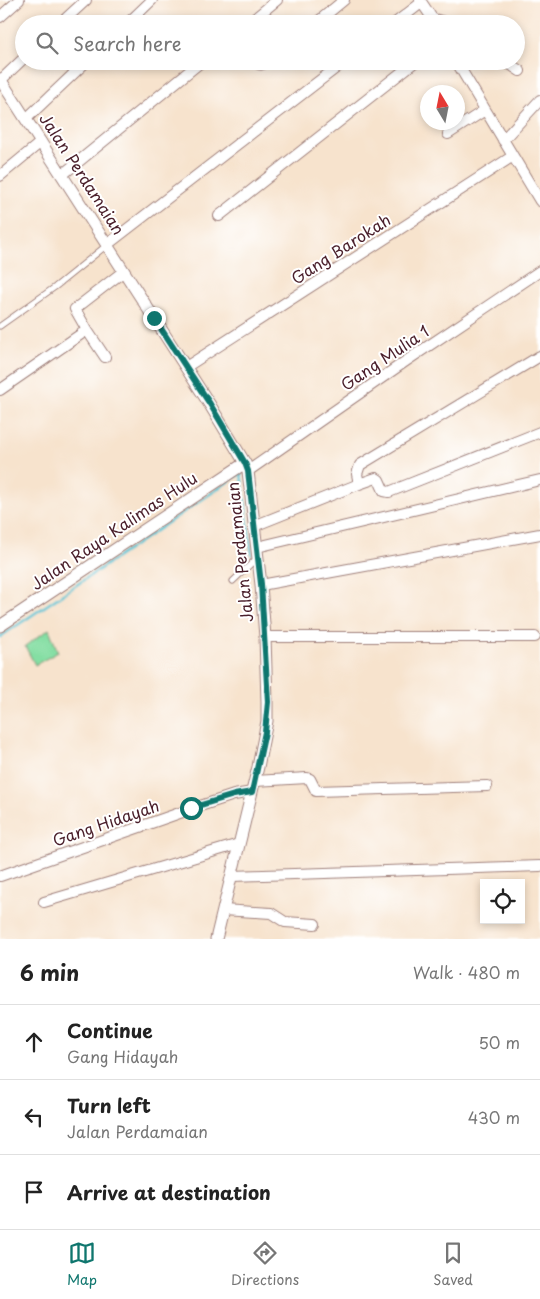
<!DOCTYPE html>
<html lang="en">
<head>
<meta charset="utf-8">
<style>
	body { margin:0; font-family:"Playpen Sans",sans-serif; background:#f6f6f6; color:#222 }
	.controls { position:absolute; right:15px; bottom:15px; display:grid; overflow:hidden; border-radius:0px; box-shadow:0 2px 8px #0003 }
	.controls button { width:45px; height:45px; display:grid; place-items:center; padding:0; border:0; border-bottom:1px solid #e0e0e0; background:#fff; color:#222; font:25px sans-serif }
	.compass { position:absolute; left:420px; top:85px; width:45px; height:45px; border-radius:50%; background:#fff; box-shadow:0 2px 8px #0003; rotate:350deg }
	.stop { position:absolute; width:15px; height:15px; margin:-11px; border:4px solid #0f766e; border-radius:50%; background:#fff }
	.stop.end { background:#0f766e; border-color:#fff; box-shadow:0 1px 5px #0008 }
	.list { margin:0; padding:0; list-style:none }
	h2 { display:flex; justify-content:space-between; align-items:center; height:65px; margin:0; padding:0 20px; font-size:21px }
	h2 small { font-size:16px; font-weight:400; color:#767676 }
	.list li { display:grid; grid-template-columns:32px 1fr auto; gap:15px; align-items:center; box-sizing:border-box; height:75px; padding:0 20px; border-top:1px solid #e0e0e0 }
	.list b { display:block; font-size:19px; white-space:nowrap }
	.list p { margin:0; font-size:16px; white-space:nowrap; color:#767676 }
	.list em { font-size:16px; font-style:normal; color:#767676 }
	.icon { flex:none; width:28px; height:28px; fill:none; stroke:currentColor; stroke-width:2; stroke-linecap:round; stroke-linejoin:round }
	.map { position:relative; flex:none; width:540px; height:939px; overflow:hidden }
	.search { position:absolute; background:#fff; box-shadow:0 2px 8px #0003; left:15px; right:15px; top:15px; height:55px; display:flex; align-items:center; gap:12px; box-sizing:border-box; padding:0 18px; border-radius:28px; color:#767676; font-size:19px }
	.sheet { height:290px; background:#fff }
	nav { display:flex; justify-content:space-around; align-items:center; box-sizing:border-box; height:70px; border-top:1px solid #e0e0e0; background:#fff; font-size:14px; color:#767676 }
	nav a { display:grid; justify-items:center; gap:2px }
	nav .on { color:#0f766e }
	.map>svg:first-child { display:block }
	.green { fill:#84dea3; stroke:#677e67 }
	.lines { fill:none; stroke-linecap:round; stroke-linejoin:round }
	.stream { stroke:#5ac4d6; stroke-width:2.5 }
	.service-casing { stroke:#a0817c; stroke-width:7 }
	.minor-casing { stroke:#a0817c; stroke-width:12 }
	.tertiary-casing { stroke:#a0817c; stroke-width:13 }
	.service { stroke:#fff; stroke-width:5 }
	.minor { stroke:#fff; stroke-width:10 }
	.tertiary { stroke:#fff; stroke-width:11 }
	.route { stroke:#0f766e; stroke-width:6 }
	.labels { text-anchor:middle; stroke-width:4; stroke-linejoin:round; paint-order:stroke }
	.street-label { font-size:16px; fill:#4a1f2b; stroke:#fff }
</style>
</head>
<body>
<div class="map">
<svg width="540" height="939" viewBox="0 0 540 939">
	<rect width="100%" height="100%" fill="#fff"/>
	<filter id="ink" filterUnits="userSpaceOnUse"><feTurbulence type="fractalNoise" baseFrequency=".02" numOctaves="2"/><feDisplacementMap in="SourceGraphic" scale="10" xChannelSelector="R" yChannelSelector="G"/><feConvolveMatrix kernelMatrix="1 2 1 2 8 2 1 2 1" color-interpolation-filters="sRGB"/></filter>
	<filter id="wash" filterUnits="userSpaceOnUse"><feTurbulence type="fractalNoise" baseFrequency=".0096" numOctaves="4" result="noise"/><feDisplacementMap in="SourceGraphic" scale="20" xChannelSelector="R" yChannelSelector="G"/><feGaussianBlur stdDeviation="1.12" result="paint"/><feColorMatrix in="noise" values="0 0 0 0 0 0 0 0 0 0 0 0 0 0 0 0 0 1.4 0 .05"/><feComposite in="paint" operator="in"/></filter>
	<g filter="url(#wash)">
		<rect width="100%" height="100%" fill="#f7e3cd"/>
		<path class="green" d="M49 629 58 652 35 665 25 646Z"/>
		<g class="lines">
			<path class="stream" d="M0 637 241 473 252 555"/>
		</g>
	</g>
	<g filter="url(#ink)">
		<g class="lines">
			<g class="service-casing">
				<path id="service" d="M0 326 55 287 107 245
					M233 581 256 559"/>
			</g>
			<g class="minor-casing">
				<path id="minor" d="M420 0 436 24
					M0 17 19 0
					M434 19 451 24
					M60 24 86 0
					M127 24 152 0
					M248 24 277 0
					M315 24 344 0
					M394 24 421 3
					M255 61C259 67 264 64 268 61
					M456 61 540 201
					M505 61 520 71
					M1 80 24 58
					M26 119 87 61
					M448 134 485 110
					M503 140 540 100
					M62 175 202 61
					M0 176 41 142
					M219 216 416 61
					M108 244 345 61
					M87 330 105 357
					M186 367 513 156
					M0 390 87 330 75 309 124 271
					M248 471 406 361 540 271
					M359 484 376 478 379 480 384 491 389 492 540 432
					M254 526 359 484 357 474 360 465 540 356
					M257 547 540 480
					M261 585 540 534
					M265 637H535
					M255 781 307 778 310 779 316 791 487 786
					M0 876 191 809 234 795 252 792
					M232 876 540 866
					M44 902 239 844
					M223 910 271 913 285 922 315 924"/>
			</g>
			<g class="tertiary-casing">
				<path id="tertiary" d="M0 79 210 405 245 463 248 471 261 585 265 637 267 702V721L258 767 216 939
					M0 626 245 463"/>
			</g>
			<use href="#service" class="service"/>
			<use href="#minor" class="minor"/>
			<use href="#tertiary" class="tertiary"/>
		</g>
	</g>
	<g class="lines" filter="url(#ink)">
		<path class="route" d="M154 318 210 404 245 463 248 471 261 584 268 702 265 732 252 792 234 795 191 808"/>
	</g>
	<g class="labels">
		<g class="street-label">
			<text transform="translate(82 174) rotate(57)" y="6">Jalan Perdamaian</text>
			<text transform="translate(341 249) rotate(-33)" y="6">Gang Barokah</text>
			<text transform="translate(385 358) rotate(-34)" y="6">Gang Mulia 1</text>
			<text transform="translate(114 531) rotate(-34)" y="6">Jalan Raya Kalimas Hulu</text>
			<text transform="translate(240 552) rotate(-96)" y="6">Jalan Perdamaian</text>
			<text transform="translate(106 823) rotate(-19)" y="6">Gang Hidayah</text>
		</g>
	</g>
</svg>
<div class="controls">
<button><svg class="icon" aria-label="locate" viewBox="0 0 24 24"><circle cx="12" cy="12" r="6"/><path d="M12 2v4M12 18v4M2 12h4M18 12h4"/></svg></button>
</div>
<svg class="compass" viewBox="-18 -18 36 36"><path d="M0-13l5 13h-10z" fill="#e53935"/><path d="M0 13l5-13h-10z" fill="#767676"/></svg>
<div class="stop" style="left:191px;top:808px"></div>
<div class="stop end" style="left:154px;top:318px"></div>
<div class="search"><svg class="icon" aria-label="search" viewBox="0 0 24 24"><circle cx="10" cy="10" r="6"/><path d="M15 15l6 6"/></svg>Search here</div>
</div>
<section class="sheet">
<h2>6 min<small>Walk · 480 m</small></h2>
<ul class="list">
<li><svg class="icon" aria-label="ahead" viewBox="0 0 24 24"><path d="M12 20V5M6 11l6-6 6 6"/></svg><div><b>Continue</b><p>Gang Hidayah</p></div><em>50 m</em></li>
<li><svg class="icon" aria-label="left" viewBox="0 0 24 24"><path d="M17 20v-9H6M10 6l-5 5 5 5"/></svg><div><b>Turn left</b><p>Jalan Perdamaian</p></div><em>430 m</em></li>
<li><svg class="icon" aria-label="arrive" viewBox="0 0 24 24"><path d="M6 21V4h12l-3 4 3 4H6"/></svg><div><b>Arrive at destination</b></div></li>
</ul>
</section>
<nav>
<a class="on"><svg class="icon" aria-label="map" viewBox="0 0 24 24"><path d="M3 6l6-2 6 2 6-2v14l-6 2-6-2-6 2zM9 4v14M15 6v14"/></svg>Map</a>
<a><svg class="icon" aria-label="directions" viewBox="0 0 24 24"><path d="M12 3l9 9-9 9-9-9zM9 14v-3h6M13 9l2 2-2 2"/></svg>Directions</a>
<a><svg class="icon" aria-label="saved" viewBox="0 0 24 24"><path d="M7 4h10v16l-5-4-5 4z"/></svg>Saved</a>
</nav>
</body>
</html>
